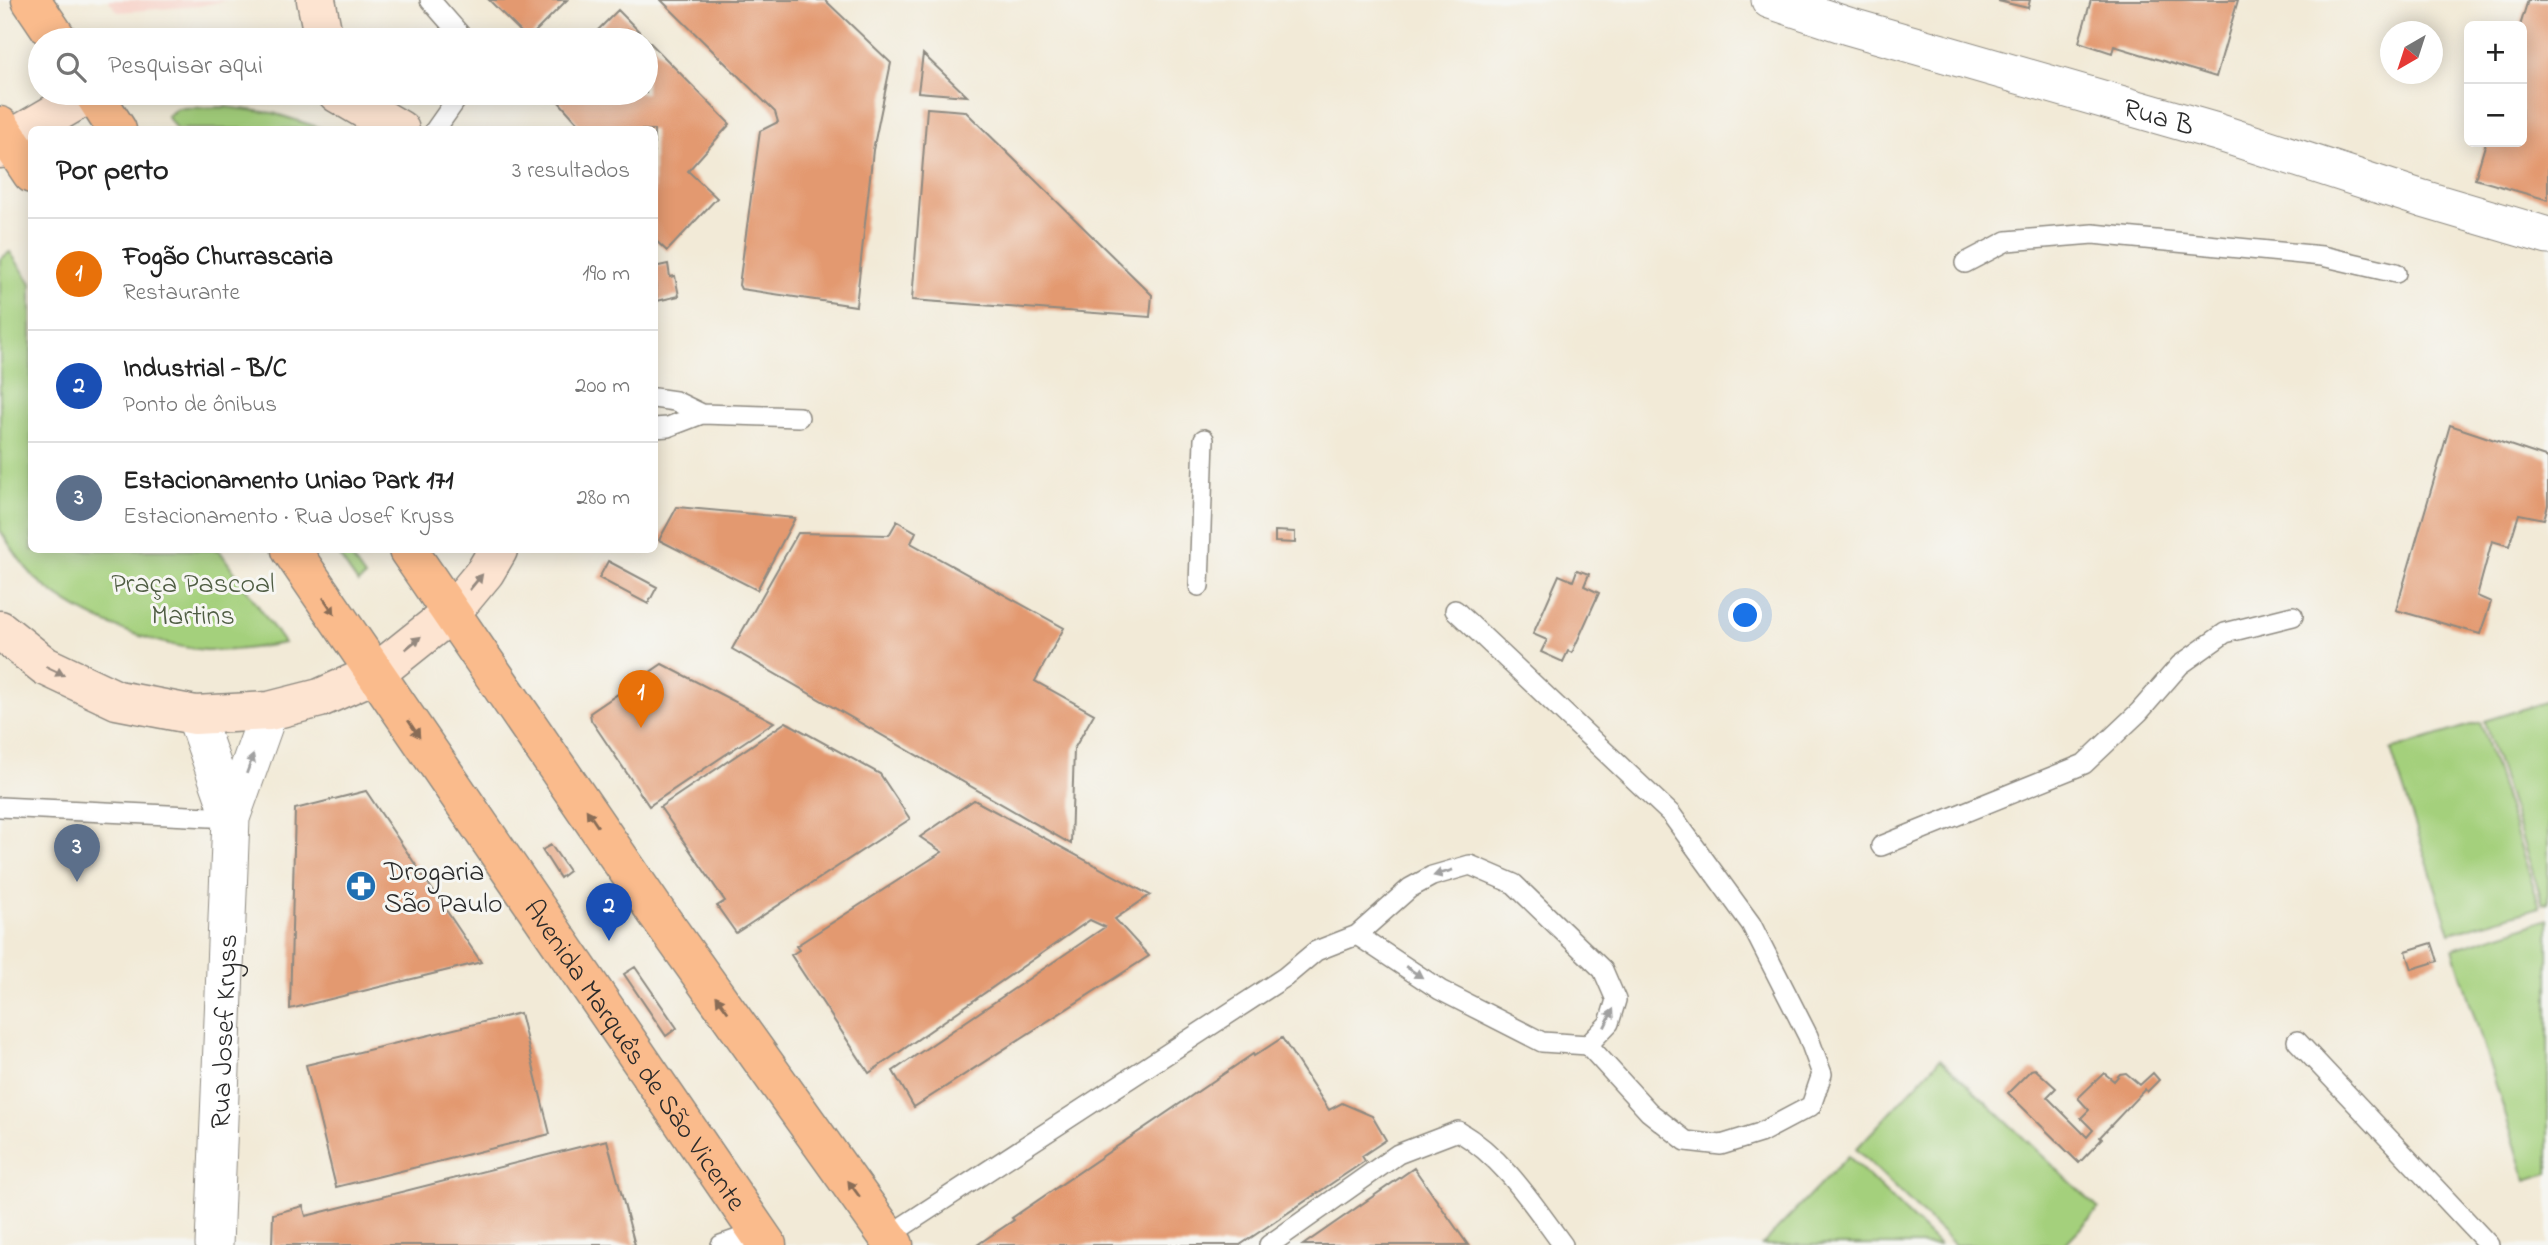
<!DOCTYPE html>
<html lang="pt">
<head>
<meta charset="utf-8">
<style>
	body { margin:0; font-family:"Indie Flower",sans-serif; background:#f2f2f2; color:#222 }
	.controls { position:absolute; right:21px; top:21px; display:grid; overflow:hidden; border-radius:10px; box-shadow:0 4px 18px #0003 }
	.controls button { width:63px; height:63px; display:grid; place-items:center; padding:0; border:0; border-bottom:2px solid #e0e0e0; background:#fff; color:#222; font:35px sans-serif }
	.compass { position:absolute; left:2380px; top:21px; width:63px; height:63px; border-radius:50%; background:#fff; box-shadow:0 4px 18px #0003; rotate:219deg }
	.you { position:absolute; left:1746px; top:616px; width:24px; height:24px; margin:-18px; border:5px solid #fff; border-radius:50%; background:#1a73e8; box-shadow:0 0 0 10px #1a73e833 }
	.badge { display:grid; place-items:center; width:46px; height:46px; border-radius:50%; background:#1f6fb2; color:#fff; font-size:23px; font-weight:700 }
	.pin { position:absolute; translate:-50% -58px; filter:drop-shadow(0 2px 4px #0008) }
	.pin::after { content:''; position:absolute; top:37px; width:24px; height:21px; background:inherit; clip-path:polygon(0 0,100% 0,50% 100%) }
	.list { margin:0; padding:0; list-style:none }
	h2 { display:flex; justify-content:space-between; align-items:center; height:91px; margin:0; padding:0 28px; font-size:30px }
	h2 small { font-size:23px; font-weight:400; color:#767676 }
	.list li { display:grid; grid-template-columns:46px 1fr auto; gap:21px; align-items:center; box-sizing:border-box; height:112px; padding:0 28px; border-top:2px solid #e0e0e0 }
	.list b { display:block; font-size:26px; white-space:nowrap }
	.list p { margin:0; font-size:23px; white-space:nowrap; color:#767676 }
	.list em { font-size:23px; font-style:normal; color:#767676 }
	.icon { flex:none; width:38px; height:38px; fill:none; stroke:currentColor; stroke-width:2; stroke-linecap:round; stroke-linejoin:round }
	.map { position:relative; flex:none; width:2548px; height:1245px; overflow:hidden }
	.search { position:absolute; background:#fff; box-shadow:0 4px 18px #0003; left:28px; top:28px; width:630px; height:77px; display:flex; align-items:center; gap:18px; box-sizing:border-box; padding:0 24px; border-radius:38px; color:#767676; font-size:26px }
	.panel { position:absolute; background:#fff; box-shadow:0 4px 18px #0003; left:28px; top:126px; width:630px; height:427px; border-radius:10px }
	.map>svg:first-child { display:block }
	.built { fill:#f7d1c7 }
	.green { fill:#a4d07c; stroke:#687e54; stroke-width:2 }
	.building { fill:#e3996f }
	.lines { fill:none; stroke-linecap:round; stroke-linejoin:round }
	.lane-casing { stroke:#8e8a81; stroke-width:22 }
	.street-casing { stroke:#8e8a81; stroke-width:39 }
	.secondary-casing { stroke:#8e8a81; stroke-width:41 }
	.primary-casing { stroke:#8e8a81; stroke-width:41 }
	.lane { stroke:#fff; stroke-width:19 }
	.street { stroke:#fff; stroke-width:37 }
	.secondary { stroke:#fde4d1; stroke-width:38 }
	.primary { stroke:#fabb8c; stroke-width:38 }
	.oneway { fill:#94887e }
	.oneway2 { fill:#886c57 }
	.oneway3 { fill:#a0a0a0 }
	.labels { text-anchor:middle; stroke-width:6; stroke-linejoin:round; paint-order:stroke }
	.street-label { font-size:28px; fill:#2b2b2b; stroke:#f6f6f2 }
	.park-label { font-size:28px; fill:#4f5d43; stroke:#f6f6f2 }
	.poi-label { font-size:28px; fill:#2b2b2b; stroke:#f6f6f2; text-anchor:start }
</style>
</head>
<body>
<div class="map">
<svg width="2548" height="1245" viewBox="0 0 2548 1245">
	<rect width="100%" height="100%" fill="#f6f6f2"/>
	<filter id="ink" filterUnits="userSpaceOnUse"><feTurbulence type="fractalNoise" baseFrequency=".0143" numOctaves="2"/><feDisplacementMap in="SourceGraphic" scale="14" xChannelSelector="R" yChannelSelector="G"/><feConvolveMatrix kernelMatrix="1 2 1 2 8 2 1 2 1" color-interpolation-filters="sRGB"/></filter>
	<filter id="wash" filterUnits="userSpaceOnUse"><feTurbulence type="fractalNoise" baseFrequency=".00686" numOctaves="4" result="noise"/><feDisplacementMap in="SourceGraphic" scale="28" xChannelSelector="R" yChannelSelector="G"/><feGaussianBlur stdDeviation="1.57" result="paint"/><feColorMatrix in="noise" values="0 0 0 0 0 0 0 0 0 0 0 0 0 0 0 0 0 1.4 0 .05"/><feComposite in="paint" operator="in"/></filter>
	<g filter="url(#wash)">
		<rect width="100%" height="100%" fill="#f2ead7"/>
		<path class="built" d="M108 0H227L199 6 118 12Z"/>
		<path class="green" d="M226 107 273 113 324 129H176L167 116 178 108Z
			M10 252 31 283 32 550H219L284 643C258 648 231 652 205 650 151 645 84 619 43 585 26 571 12 549 0 530V259Z
			M335 550H346L365 577 358 583Z
			M2548 701V902L2543 904 2484 721Z
			M2480 722 2540 907 2450 933 2391 750Z
			M2548 919V1173L2526 1180 2453 949Z
			M1940 1059 2099 1209 2064 1245H1955L1856 1149Z
			M1848 1156 1939 1245H1762Z"/>
		<g id="blocks">
			<path class="building" d="M489 0H567L528 39Z
				M661 0H825L891 63 873 150 856 306 741 289 739 285 760 131 778 122 775 112Z
				M2009 0H2030L2028 8 1998 1Z
				M2091 0H2238L2216 77 2114 46 2112 53 2079 42Z
				M2528 0H2548V200L2475 179 2486 142H2522L2520 26Z
				M618 10 730 124 688 171 717 198 667 251 654 239V130H584L551 93H646V40H588Z
				M923 54 967 96 918 92Z
				M927 108 965 111 1152 295 1150 317 912 300Z
				M668 264 670 277 675 276 679 296 657 301 654 267Z
				M2450 425 2548 458V505L2544 519 2519 514 2509 546 2492 541 2477 596 2491 602 2480 634 2396 610Z
				M677 507 795 518 757 590 659 540Z
				M897 521 916 532 911 543 1064 628 1035 681 1094 714 1074 749 1071 844 732 649 798 533 889 535Z
				M1275 531 1295 532V543L1275 542Z
				M608 561 657 587 648 604 599 578Z
				M1577 570 1589 574 1584 586 1599 593 1572 653 1568 651 1563 662 1541 652 1547 640 1533 634 1559 575 1573 581Z
				M662 664 774 722 649 806 591 720 590 713Z
				M786 722 880 774 910 819 736 933 717 906 725 901 660 807Z
				M366 791 481 962 290 1009 295 809Z
				M974 800 1150 895 1115 919 1149 956 914 1107 893 1071 1105 927 1090 920 869 1073 791 955 799 950 796 946 942 852 920 837Z
				M551 845 569 871 560 878 542 850Z
				M2432 943 2438 961 2412 969 2406 951Z
				M635 967 677 1028 666 1036 624 974Z
				M520 1013 550 1134 336 1187 306 1065Z
				M1282 1038 1329 1110 1342 1103 1372 1116 1386 1140 1362 1156 1365 1161 1240 1245H977L1014 1220 1012 1218 1253 1054 1254 1056Z
				M2035 1069 2056 1088 2047 1097 2087 1137 2093 1130 2081 1118 2089 1110 2078 1098 2104 1073 2114 1081 2120 1074 2126 1073 2140 1085 2153 1073 2159 1080 2147 1092 2145 1089 2100 1137 2102 1139 2079 1163 2008 1093 2031 1070Z
				M607 1140 635 1245H272L273 1214 303 1206 306 1216Z
				M1414 1168 1468 1245H1303Z"/>
		</g>
	</g>
	<g filter="url(#ink)">
		<use href="#blocks" fill-opacity="0" stroke="#8e8a81" stroke-width="2"/>
		<g class="lines">
			<g class="lane-casing">
				<path id="lane" d="M430 0 465 40
					M435 130 461 93
					M1965 263 2007 241 2093 234 2322 256 2396 273
					M654 398 675 401 702 414
					M654 428 668 427 702 414 799 417
					M1199 586 1204 439
					M1455 610 1671 814 1751 924 1808 1036 1822 1074 1811 1106 1760 1133 1721 1145 1686 1141 1649 1112 1588 1045
					M0 807 231 818
					M1881 846 2084 764 2139 712 2180 665 2225 633 2293 616
					M2297 1041 2489 1245
					M888 1236 1285 977 1316 951 1357 935 1410 888 1432 876 1470 865 1514 884 1603 970 1616 1000 1609 1023 1588 1045 1542 1042 1440 990 1357 935
					M721 1245 758 1232
					M1269 1245 1398 1154 1458 1131C1504 1158 1532 1203 1563 1245"/>
			</g>
			<g class="street-casing">
				<g id="street">
					<path id="s1" d="M1770 0 1848 26 2217 132 2423 199 2548 236"/>
					<path d="M195 715 231 818"/>
					<path id="s2" d="M214 1245 231 818 269 711"/>
				</g>
			</g>
			<g class="secondary-casing">
				<path id="secondary" d="M316 0 324 40
					M337 93 400 130
					M0 149 10 140 90 93
					M0 630 45 666 117 700 195 715 269 711 320 698 376 673 451 613 485 572 498 550"/>
			</g>
			<g class="primary-casing">
				<g id="primary">
					<path d="M31 0 58 40"/>
					<path d="M93 93 117 130"/>
					<path d="M0 126 32 174"/>
					<path id="s3" d="M291 550 767 1245"/>
					<path d="M408 550 654 909 894 1245"/>
				</g>
			</g>
			<use href="#lane" class="lane"/>
			<use href="#street" class="street"/>
			<use href="#secondary" class="secondary"/>
			<use href="#primary" class="primary"/>
		</g>
		<defs><path id="oneway-solid" d="M-6-.8H1V-3.2L6.5 0L1 3.2V.8H-6Z" transform="scale(1.75)"/></defs>
		<g class="oneway">
			<use href="#oneway-solid" transform="translate(476 582) rotate(-50)"/>
			<use href="#oneway-solid" transform="translate(413 643) rotate(-39)"/>
			<use href="#oneway-solid" transform="translate(55 671) rotate(26)"/>
		</g>
		<g class="oneway2">
			<use href="#oneway-solid" transform="translate(329 606) rotate(56)"/>
			<use href="#oneway-solid" transform="translate(414 729) rotate(56)"/>
			<use href="#oneway-solid" transform="translate(592 818) rotate(-124)"/>
			<use href="#oneway-solid" transform="translate(722 1004) rotate(-126)"/>
			<use href="#oneway-solid" transform="translate(854 1189) rotate(-126)"/>
		</g>
		<g class="oneway3">
			<use href="#oneway-solid" transform="translate(250 764) rotate(-70)"/>
			<use href="#oneway-solid" transform="translate(1443 873) rotate(163)"/>
			<use href="#oneway-solid" transform="translate(1414 972) rotate(33)"/>
			<use href="#oneway-solid" transform="translate(1609 1018) rotate(-64)"/>
		</g>
	</g>
	<defs>
		<g id="pharmacy-disc" transform="scale(1.575)"><circle r="9.5" fill="#1f6fb2" stroke="#f6f6f2"/><path d="M-2-6h4v4h4v4h-4v4h-4v-4h-4v-4h4Z" fill="#fff"/></g>
	</defs>
	<g fill-rule="evenodd">
		<use href="#pharmacy-disc" x="361" y="886"/>
	</g>
	<g class="labels">
		<g class="street-label">
			<text dy="10" stroke="none"><textPath href="#s1" startOffset="406">Rua B</textPath></text>
			<text dy="10" stroke="none"><textPath href="#s2" startOffset="214">Rua Josef Kryss</textPath></text>
			<text dy="10" stroke="none"><textPath href="#s3" startOffset="611">Avenida Marquês de São Vicente</textPath></text>
		</g>
		<g class="park-label">
			<text x="193" y="592">Praça Pascoal<tspan x="193" dy="32">Martins</tspan></text>
		</g>
		<g class="poi-label">
			<text x="384" y="880">Drogaria<tspan x="384" dy="32">São Paulo</tspan></text>
		</g>
	</g>
</svg>
<div class="controls">
<button>+</button>
<button>−</button>
</div>
<svg class="compass" viewBox="-18 -18 36 36"><path d="M0-13l5 13h-10z" fill="#e53935"/><path d="M0 13l5-13h-10z" fill="#767676"/></svg>
<div class="you"></div>
<div class="pin badge" style="left:641px;top:728px;background:#e8710a">1</div>
<div class="pin badge" style="left:609px;top:941px;background:#1a4fb4">2</div>
<div class="pin badge" style="left:77px;top:882px;background:#5c6f8a">3</div>
<div class="search"><svg class="icon" aria-label="search" viewBox="0 0 24 24"><circle cx="10" cy="10" r="6"/><path d="M15 15l6 6"/></svg>Pesquisar aqui</div>
<section class="panel">
<h2>Por perto<small>3 resultados</small></h2>
<ul class="list">
<li><span class="badge" style="background:#e8710a">1</span><div><b>Fogão Churrascaria</b><p>Restaurante</p></div><em>190 m</em></li>
<li><span class="badge" style="background:#1a4fb4">2</span><div><b>Industrial - B/C</b><p>Ponto de ônibus</p></div><em>200 m</em></li>
<li><span class="badge" style="background:#5c6f8a">3</span><div><b>Estacionamento Uniao Park 171</b><p>Estacionamento · Rua Josef Kryss</p></div><em>280 m</em></li>
</ul>
</section>
</div>
</body>
</html>
